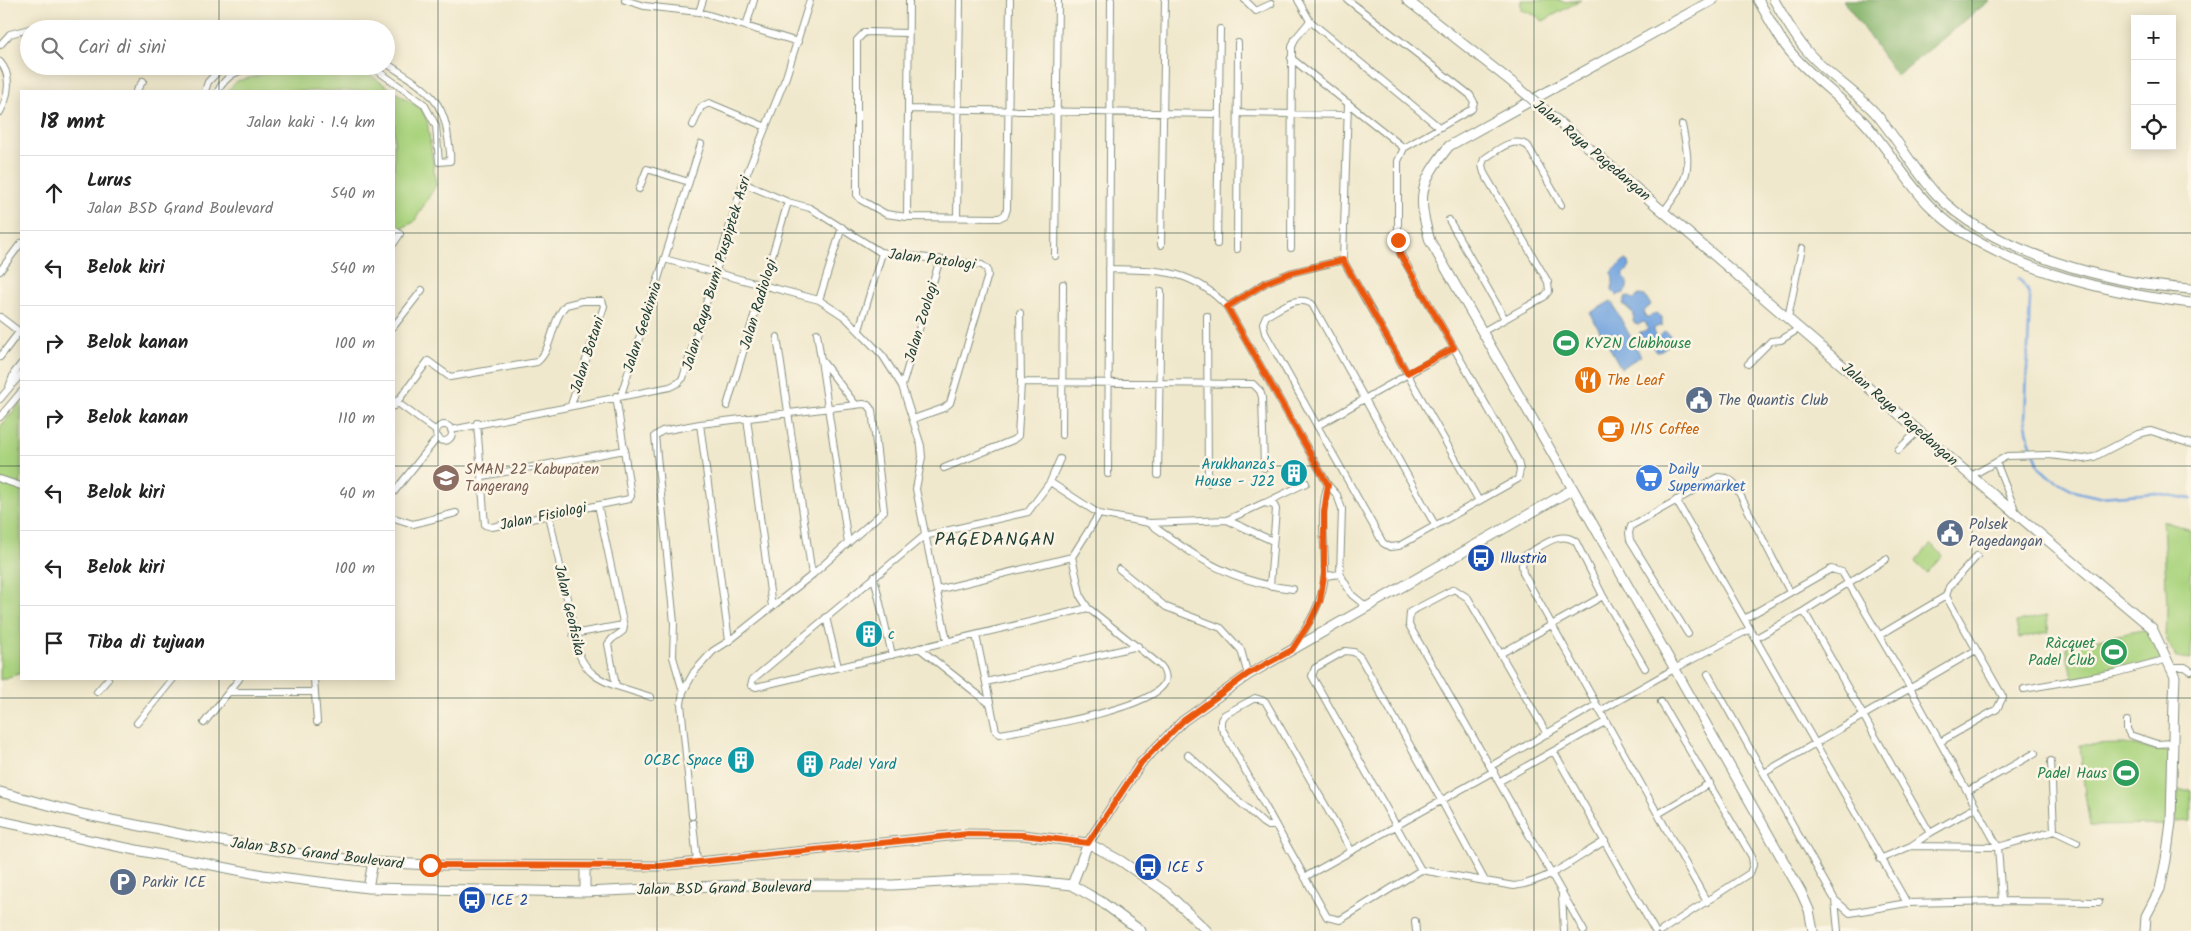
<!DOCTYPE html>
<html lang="id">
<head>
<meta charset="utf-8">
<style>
	body { margin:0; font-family:Kalam,sans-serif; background:#f2f2f2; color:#222 }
	.controls { position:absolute; right:15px; top:15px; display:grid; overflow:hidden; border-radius:0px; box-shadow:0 2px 12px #0003 }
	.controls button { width:45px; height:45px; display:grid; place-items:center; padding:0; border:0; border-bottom:1px solid #e0e0e0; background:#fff; color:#222; font:25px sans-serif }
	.stop { position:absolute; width:15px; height:15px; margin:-11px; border:4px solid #ea580c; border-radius:50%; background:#fff }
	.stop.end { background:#ea580c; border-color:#fff; box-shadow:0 1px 5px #0008 }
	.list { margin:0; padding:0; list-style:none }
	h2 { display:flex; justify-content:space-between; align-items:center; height:65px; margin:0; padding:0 20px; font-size:21px }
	h2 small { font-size:16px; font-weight:400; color:#767676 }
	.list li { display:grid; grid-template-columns:32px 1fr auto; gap:15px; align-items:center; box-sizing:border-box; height:75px; padding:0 20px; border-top:1px solid #e0e0e0 }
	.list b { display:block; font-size:19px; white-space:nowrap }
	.list p { margin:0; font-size:16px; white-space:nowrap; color:#767676 }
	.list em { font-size:16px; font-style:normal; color:#767676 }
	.icon { flex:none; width:28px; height:28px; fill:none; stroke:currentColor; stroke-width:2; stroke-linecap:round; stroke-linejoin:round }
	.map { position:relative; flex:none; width:2191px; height:931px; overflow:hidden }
	.search { position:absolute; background:#fff; box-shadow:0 2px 12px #0003; left:20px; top:20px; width:375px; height:55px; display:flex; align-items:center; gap:12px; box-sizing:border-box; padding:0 18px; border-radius:28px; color:#767676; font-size:19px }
	.panel { position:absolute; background:#fff; box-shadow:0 2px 12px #0003; left:20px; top:90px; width:375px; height:590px; border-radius:0px }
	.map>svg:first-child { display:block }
	.green { fill:#abd47f; stroke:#65885a }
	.forest { fill:#88b66e; stroke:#547a51 }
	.water { fill:#74a5df; stroke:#4a718a }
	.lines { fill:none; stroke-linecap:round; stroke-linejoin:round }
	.stream { stroke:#74a5df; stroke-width:2.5 }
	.street-casing { stroke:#889280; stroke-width:8 }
	.secondary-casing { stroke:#889280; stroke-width:11 }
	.street { stroke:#fff; stroke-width:6 }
	.secondary { stroke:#fff; stroke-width:9 }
	.secondary-bridge-casing { stroke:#889280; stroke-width:11; stroke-linecap:butt }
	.secondary-bridge { stroke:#fff; stroke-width:9 }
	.route { stroke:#ea580c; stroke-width:6 }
	.grid { fill:none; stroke:#1f3d34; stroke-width:1; stroke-opacity:0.55 }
	.labels { text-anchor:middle; stroke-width:5; stroke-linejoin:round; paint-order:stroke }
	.street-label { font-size:15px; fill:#1f3d34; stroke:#fcf5e5 }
	.leisure-label { font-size:15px; fill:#27864d; stroke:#fcf5e5; text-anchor:end }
	.food-label { font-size:15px; fill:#c56008; stroke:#fcf5e5; text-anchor:start }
	.service-label { font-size:15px; fill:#4e5e75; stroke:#fcf5e5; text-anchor:start }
	.culture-label { font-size:15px; fill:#0d838f; stroke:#fcf5e5; text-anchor:end }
	.education-label { font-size:15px; fill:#785e54; stroke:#fcf5e5; text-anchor:start }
	.shop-label { font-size:15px; fill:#366cbe; stroke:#fcf5e5; text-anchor:start }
	.transit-label { font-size:15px; fill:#164399; stroke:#fcf5e5; text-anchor:start }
	.quarter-label { font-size:18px; letter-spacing:1px; fill:#1f3d34; stroke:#fcf5e5 }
</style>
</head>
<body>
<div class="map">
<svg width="2191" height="931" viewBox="0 0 2191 931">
	<rect width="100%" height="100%" fill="#fcf5e5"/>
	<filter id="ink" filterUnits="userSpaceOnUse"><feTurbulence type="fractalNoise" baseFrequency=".02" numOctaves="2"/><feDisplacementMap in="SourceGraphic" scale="10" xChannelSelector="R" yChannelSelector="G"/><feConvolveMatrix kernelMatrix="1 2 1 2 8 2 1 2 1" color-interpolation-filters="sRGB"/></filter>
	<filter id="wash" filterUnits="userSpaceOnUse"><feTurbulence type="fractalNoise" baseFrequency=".0096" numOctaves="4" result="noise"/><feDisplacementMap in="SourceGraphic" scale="20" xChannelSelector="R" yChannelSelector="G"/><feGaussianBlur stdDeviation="1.12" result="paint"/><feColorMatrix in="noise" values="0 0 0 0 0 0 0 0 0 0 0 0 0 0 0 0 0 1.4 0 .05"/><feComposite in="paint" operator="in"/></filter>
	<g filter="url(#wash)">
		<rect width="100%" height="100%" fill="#f0e8cc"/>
		<path class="green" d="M1521 0H1558L1564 2 1581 0 1543 21 1535 15 1521 10Z
			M298 66H346L370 75 421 109 427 120 436 185 414 222 394 232V91H227L237 81Z
			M21 402V673L0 680V427Z
			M2163 521 2191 530V660L2177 658 2166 641 2167 609Z
			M1931 544 1943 555 1927 573 1915 562Z
			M2046 616 2049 632 2019 638 2016 622Z
			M2147 629 2154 637 2163 657 2158 661 2072 679 2066 646Z
			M2124 744 2170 752 2168 825 2090 826 2085 794 2080 745Z
			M2176 790H2191V821L2176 822Z"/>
		<path class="forest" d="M1843 0H1990L1897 76Z"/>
		<path class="water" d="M1626 260 1629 262 1630 267 1623 275C1627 281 1630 286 1624 293L1617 295 1612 290 1613 280 1612 272 1623 261Z
			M1639 295 1645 296 1651 305 1644 311 1645 316 1648 317 1656 313 1662 317V325L1654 328 1655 337 1658 338 1665 331 1670 335 1671 343 1661 351H1657L1640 335V332L1648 330 1646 323 1643 322 1638 325 1633 322 1634 314 1623 304 1626 296 1634 299Z
			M1611 301 1641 356 1621 368 1590 313Z"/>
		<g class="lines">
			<path class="stream" d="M2019 278 2027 289 2030 299 2025 419 2029 439 2040 468 2051 478 2077 492 2099 497 2156 493 2191 499"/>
		</g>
	</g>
	<g filter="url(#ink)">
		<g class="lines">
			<g class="street-casing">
				<path id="street" d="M625 0 644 6 699 12 798 42
					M1245 0 1256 11 1271 4
					M1298 0 1310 21 1439 127
					M1348 0 1470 95 1474 102 1472 109 1404 148 1398 161V240L1400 253 1518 461 1520 470 1518 479 1399 546 1390 547 1383 543 1265 333 1263 323 1266 316C1280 309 1297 294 1312 304L1435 525
					M699 12 703 0
					M746 26 754 0
					M30 29 41 25
					M908 33 865 32 857 40V195L861 200 886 214 907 217 999 218 1005 215 1007 209 1010 0
					M0 45 10 34 29 29
					M1291 58 1404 148
					M0 62C12 75 9 96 0 112
					M371 66 424 104 436 126 439 162 450 161C451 154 449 146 448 138 444 95 419 85 386 63
					M136 91 143 81
					M205 91 208 82 223 66
					M218 91C226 75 238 70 256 66
					M1348 103 1343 260 1479 501
					M908 109 1219 114
					M1238 113 1347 115
					M693 125 701 107 709 103 766 127
					M743 183 788 202 810 208 880 252 982 265 987 269 988 275 950 403 944 408 913 419
					M639 189 647 169 689 182
					M1664 211C1691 175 1691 169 1682 125
					M907 217 909 0
					M957 217 960 0
					M1449 220 1505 319
					M394 230 400 234 394 243
					M1217 244 1220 29
					M1161 245 1165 0
					M1291 248 1292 47 1295 39 1310 21
					M1237 249 1238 43
					M1055 256 1058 0
					M664 259 819 300 845 317 883 356 902 386 921 446 922 457 916 489 947 641
					M1109 269C1157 270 1192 268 1227 307L1328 485 1337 495 1342 509 1340 574 1352 595 1367 607
					M0 271 21 243
					M819 300 842 227
					M1227 307 1267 282 1290 273 1343 260
					M1207 316 1208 483
					M0 317 21 333
					M1788 318 1802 248
					M394 326 422 290
					M859 330 882 253
					M1482 332 1544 297 1549 291 1548 282 1484 173 1482 165 1484 159C1498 150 1512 136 1528 146L1561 205
					M817 333 848 543
					M777 337 812 575
					M0 357 19 332
					M822 361 856 405
					M1748 364 1771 341 1781 340 1800 328
					M1021 382 1253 384 1260 391 1262 397 1264 468
					M902 386 940 259
					M9 387 14 373 21 364
					M621 395 701 144
					M0 399 21 374
					M395 401 436 431
					M394 406 428 361 450 377 537 362C553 349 551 320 566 305L582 301H602L604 306 571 405
					M727 406 788 202
					M0 417 21 392
					M747 418 772 607
					M477 423 485 525 492 527 629 499 631 496 616 396
					M700 424 729 641
					M436 433a8 8 0 1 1 16 0a8 8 0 1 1-16 0Z
					M1317 426 1454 348
					M451 430 670 387 678 383 683 378 743 183 786 77 810 0
					M1062 435 1063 284
					M1898 450 1919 430
					M1060 459 1050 482 1028 512 924 536 753 679 751 685 756 687 1088 608
					M1996 462 2016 512
					M944 468 1013 440 1018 436 1021 382 1020 313
					M1108 474 1111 0
					M1158 475 1161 291
					M483 476 625 450
					M1971 476 2007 456 2049 455 2084 459 2094 457 2138 434 2151 431 2191 444
					M0 479 21 486
					M1050 482 1099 514 1149 523 1227 520
					M394 492 438 437
					M1676 500 1907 903
					M1265 503 1306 483
					M549 515 579 654C587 673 598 679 616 686L608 644 612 639 623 631 624 627 598 505
					M394 518 413 524 456 513
					M1149 523C1199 559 1230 582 1293 589
					M1119 569 1166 607 1221 628 1241 650 1248 675
					M1325 576 1340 574
					M874 577 892 655
					M1270 586 1276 509 1274 505 1264 503 1227 520 1273 541
					M937 590 1072 557
					M1946 596 1949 587 1977 556
					M1804 611 1930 833
					M826 617 838 667
					M1744 619 1831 569 1842 572 1910 688 1998 847 2002 901
					M573 634 623 625
					M1688 634 1630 540 1629 533 1631 526 1718 477 1727 478 1734 483 1790 592
					M976 635 996 731 1000 734C1028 729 1155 709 1165 682 1167 676 1164 669 1160 665L1088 608 1081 597 1072 557 1099 514
					M1880 635 1946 596 2003 697 1997 709 1940 742
					M1756 638 1804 611 1886 559
					M919 648 990 704
					M1293 648C1308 625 1323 603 1325 574 1326 546 1318 512 1328 485
					M1500 654 1603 596
					M2170 667H2185L2191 671
					M1645 668 1603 596 1576 542C1560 529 1541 547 1525 555L1522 565 1523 573 1707 902
					M1708 674 1835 900 1850 913 1907 903 2002 901 2099 902
					M314 679 317 722
					M986 682 1138 646
					M616 686 651 697
					M2024 689 2115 673 2168 659
					M97 692 108 679
					M229 692H315
					M683 692 673 657 674 623 655 436 662 431 700 424 863 404 868 405 872 410 884 511 812 575 729 641 713 651 694 672 683 692 681 704 692 816
					M1600 711 1674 669 1750 629
					M2127 721V729L2130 735 2157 744 2173 743
					M137 723 173 679
					M204 723 239 679
					M1547 734 1468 598 1454 589 1410 612 1409 625 1584 931
					M1554 752 1655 931
					M1188 755 1263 823 1268 826H1275
					M2051 761 2054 831
					M1491 766 1596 705
					M1764 773 1976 650
					M1500 781 1605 722
					M1968 791 2035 753
					M1658 814 1710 783
					M693 823 697 861
					M1911 846 1998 847 2054 831 2077 842
					M1351 850 1265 701 1255 698 1224 715 1221 720V727L1327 917 1340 920 1421 870 1312 676 1315 668 1345 651 1354 652 1360 657 1441 800 1485 881
					M1880 859 1911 846 1930 833 1976 807
					M1421 870 1514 886C1547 882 1576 858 1605 841
					M1305 877 1494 771
					M1562 895 1564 931
					M1835 900 1838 931
					M1415 921 1416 931
					M1661 931 1750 873 1753 865 1752 857 1661 702"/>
			</g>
			<g class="secondary-casing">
				<path id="secondary" d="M1407 0 1513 83
					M1713 0 1449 146C1419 184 1417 195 1430 241L1573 489 1801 892 1809 910 1813 931
					M1758 0C1768 16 1776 34 1788 49 1809 76 1840 96 1864 122 1888 148 1905 180 1929 205 1989 267 2109 293 2191 303
					M1774 0C1784 17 1794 36 1807 51 1827 75 1856 91 1877 115 1898 140 1914 170 1936 194 1992 253 2112 284 2191 289
					M1559 122 1971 476 2152 628 2175 677 2174 698 2171 822 2166 860 2160 889 2146 916 2145 931
					M0 792 82 814 185 835 293 853 373 862 430 865 660 866 968 834 1023 835 1088 843 1121 861 1166 892 1207 931
					M0 821 116 846 263 875 368 888 585 892 737 885H893L975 880H1025L1072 885 1103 903 1141 931
					M1072 885 1088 843 1141 763 1183 721 1248 675 1573 489
					M368 888 373 862
					M585 892V866"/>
			</g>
			<use href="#street" class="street"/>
			<use href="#secondary" class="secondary"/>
			<g class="secondary-bridge-casing">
				<path id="secondary-bridge" d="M1513 83 1559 122"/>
			</g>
			<use href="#secondary-bridge" class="secondary-bridge"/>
		</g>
	</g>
	<g class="lines" filter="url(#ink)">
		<path class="route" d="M430 865 660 866 968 834 1023 835 1088 843 1141 763 1183 721 1248 674 1292 650 1310 622 1320 601 1324 576V512L1328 485 1227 307 1267 282 1290 273 1343 260 1407 373 1454 348 1400 254 1398 240"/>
	</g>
	<path class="grid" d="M219 0V29M438 0V931M657 0V931M876 0V931M1096 0V931M1315 0V931M1534 0V931M1753 0V931M1972 0V931M219 66V91M0 233H21M394 233H2191M0 466H21M394 466H2191M219 679V931M0 698H2191"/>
	<defs>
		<g id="stadium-disc" transform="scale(1.4375)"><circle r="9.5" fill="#2e9e5b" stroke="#fcf5e5"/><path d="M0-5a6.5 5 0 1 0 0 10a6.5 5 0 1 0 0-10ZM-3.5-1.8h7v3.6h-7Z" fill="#fff"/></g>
		<g id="restaurant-disc" transform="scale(1.4375)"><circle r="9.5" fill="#e8710a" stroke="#fcf5e5"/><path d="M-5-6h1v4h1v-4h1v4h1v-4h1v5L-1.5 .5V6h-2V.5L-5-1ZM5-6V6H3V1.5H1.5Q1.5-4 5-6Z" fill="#fff"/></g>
		<g id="civic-disc" transform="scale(1.4375)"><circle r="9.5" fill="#5c6f8a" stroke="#fcf5e5"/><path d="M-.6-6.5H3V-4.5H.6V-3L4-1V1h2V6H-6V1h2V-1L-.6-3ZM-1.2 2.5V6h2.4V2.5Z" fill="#fff"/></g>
		<g id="cafe-disc" transform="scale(1.4375)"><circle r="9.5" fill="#e8710a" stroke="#fcf5e5"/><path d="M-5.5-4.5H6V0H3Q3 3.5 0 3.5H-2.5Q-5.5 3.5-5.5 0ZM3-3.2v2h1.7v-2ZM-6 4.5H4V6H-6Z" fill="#fff"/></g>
		<g id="building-disc" transform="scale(1.4375)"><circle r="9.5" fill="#0f9aa8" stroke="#fcf5e5"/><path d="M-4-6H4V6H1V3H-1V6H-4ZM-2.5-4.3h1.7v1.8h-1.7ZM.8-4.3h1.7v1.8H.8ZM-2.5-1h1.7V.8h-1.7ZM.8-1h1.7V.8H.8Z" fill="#fff"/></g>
		<g id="school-disc" transform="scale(1.4375)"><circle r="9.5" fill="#8d6e63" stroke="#fcf5e5"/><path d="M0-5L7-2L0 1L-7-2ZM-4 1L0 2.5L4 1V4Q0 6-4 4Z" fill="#fff"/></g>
		<g id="supermarket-disc" transform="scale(1.4375)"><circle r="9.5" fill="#3f7fe0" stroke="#fcf5e5"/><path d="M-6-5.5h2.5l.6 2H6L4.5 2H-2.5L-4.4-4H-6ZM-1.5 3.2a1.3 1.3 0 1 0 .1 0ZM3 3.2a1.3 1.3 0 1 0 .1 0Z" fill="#fff"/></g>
		<g id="bus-disc" transform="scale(1.4375)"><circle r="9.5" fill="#1a4fb4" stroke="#fcf5e5"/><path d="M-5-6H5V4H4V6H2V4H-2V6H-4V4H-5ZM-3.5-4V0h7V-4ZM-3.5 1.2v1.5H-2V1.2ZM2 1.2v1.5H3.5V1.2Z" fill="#fff"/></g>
		<g id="parking-disc" transform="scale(1.4375)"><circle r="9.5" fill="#5c6f8a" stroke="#fcf5e5"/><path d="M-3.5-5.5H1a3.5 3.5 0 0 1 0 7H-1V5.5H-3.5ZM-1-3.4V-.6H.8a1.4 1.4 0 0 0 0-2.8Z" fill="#fff"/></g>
	</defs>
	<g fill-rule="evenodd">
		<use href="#stadium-disc" x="1566" y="343"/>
		<use href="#restaurant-disc" x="1588" y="380"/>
		<use href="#civic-disc" x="1699" y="400"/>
		<use href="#cafe-disc" x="1611" y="429"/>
		<use href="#building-disc" x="1294" y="473"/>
		<use href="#school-disc" x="446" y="478"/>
		<use href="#supermarket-disc" x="1649" y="478"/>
		<use href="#civic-disc" x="1950" y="533"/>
		<use href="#bus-disc" x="1481" y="558"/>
		<use href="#building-disc" x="869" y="634"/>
		<use href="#stadium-disc" x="2114" y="652"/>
		<use href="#building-disc" x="741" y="760"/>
		<use href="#building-disc" x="810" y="764"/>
		<use href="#stadium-disc" x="2126" y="773"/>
		<use href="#bus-disc" x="1148" y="867"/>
		<use href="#parking-disc" x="123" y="882"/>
		<use href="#bus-disc" x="472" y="900"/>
	</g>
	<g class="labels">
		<g class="street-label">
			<text transform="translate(1592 150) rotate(40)" y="5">Jalan Raya Pagedangan</text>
			<text transform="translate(932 259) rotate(7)" y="5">Jalan Patologi</text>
			<text transform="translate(716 273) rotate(-73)" y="5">Jalan Raya Bumi Puspiptek Asri</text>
			<text transform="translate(758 304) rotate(-73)" y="5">Jalan Radiologi</text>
			<text transform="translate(921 322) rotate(-73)" y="5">Jalan Zoologi</text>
			<text transform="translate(642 327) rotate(-72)" y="5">Jalan Geokimia</text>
			<text transform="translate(587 355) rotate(-72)" y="5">Jalan Botani</text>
			<text transform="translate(1900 414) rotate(41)" y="5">Jalan Raya Pagedangan</text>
			<text transform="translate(543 516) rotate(-12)" y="5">Jalan Fisiologi</text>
			<text transform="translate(570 610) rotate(77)" y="5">Jalan Geofisika</text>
			<text transform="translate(317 853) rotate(7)" y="5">Jalan BSD Grand Boulevard</text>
			<text transform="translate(724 888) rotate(-1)" y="5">Jalan BSD Grand Boulevard</text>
		</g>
		<g class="leisure-label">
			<text x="1585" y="348" text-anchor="start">KYZN Clubhouse</text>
			<text x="2095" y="648">Ràcquet<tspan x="2095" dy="17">Padel Club</tspan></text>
			<text x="2107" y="778">Padel Haus</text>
		</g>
		<g class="food-label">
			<text x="1607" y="385">The Leaf</text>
			<text x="1630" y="434">1/15 Coffee</text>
		</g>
		<g class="service-label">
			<text x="1718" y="405">The Quantis Club</text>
			<text x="1969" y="529">Polsek<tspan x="1969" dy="17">Pagedangan</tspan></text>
			<text x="142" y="887">Parkir ICE</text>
		</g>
		<g class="culture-label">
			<text x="1275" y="469">Arukhanza's<tspan x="1275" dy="17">House - J22</tspan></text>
			<text x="888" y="639" text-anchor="start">c</text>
			<text x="722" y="765">OCBC Space</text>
			<text x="829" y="769" text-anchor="start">Padel Yard</text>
		</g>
		<g class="education-label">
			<text x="465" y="474">SMAN 22 Kabupaten<tspan x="465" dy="17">Tangerang</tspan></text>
		</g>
		<g class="shop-label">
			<text x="1668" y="474">Daily<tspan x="1668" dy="17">Supermarket</tspan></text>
		</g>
		<g class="transit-label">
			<text x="1500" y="563">Illustria</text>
			<text x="1167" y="872">ICE 5</text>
			<text x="491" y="905">ICE 2</text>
		</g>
		<g class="quarter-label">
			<text x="995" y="545">PAGEDANGAN</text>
		</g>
	</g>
</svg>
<div class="controls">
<button>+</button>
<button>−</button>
<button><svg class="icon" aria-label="locate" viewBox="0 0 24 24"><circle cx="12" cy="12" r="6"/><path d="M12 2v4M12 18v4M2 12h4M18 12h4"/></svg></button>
</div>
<div class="stop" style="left:430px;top:865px"></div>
<div class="stop end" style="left:1398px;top:240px"></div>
<div class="search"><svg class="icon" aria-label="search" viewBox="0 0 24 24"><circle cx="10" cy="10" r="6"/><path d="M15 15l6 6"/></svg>Cari di sini</div>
<section class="panel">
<h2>18 mnt<small>Jalan kaki · 1.4 km</small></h2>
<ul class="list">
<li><svg class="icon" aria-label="ahead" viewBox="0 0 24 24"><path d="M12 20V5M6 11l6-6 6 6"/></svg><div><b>Lurus</b><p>Jalan BSD Grand Boulevard</p></div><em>540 m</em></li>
<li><svg class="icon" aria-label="left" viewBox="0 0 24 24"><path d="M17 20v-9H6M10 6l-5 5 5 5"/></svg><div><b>Belok kiri</b></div><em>540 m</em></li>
<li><svg class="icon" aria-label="right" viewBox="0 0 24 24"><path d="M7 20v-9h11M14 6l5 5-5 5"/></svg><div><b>Belok kanan</b></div><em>100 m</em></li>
<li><svg class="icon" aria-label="right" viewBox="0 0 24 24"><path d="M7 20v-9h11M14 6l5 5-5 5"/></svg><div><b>Belok kanan</b></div><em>110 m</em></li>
<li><svg class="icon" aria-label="left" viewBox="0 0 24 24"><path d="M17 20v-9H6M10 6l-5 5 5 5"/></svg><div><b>Belok kiri</b></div><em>40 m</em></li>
<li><svg class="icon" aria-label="left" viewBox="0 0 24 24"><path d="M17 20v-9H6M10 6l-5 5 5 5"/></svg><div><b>Belok kiri</b></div><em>100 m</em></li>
<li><svg class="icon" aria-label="arrive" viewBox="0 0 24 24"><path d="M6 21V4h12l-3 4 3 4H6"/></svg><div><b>Tiba di tujuan</b></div></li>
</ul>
</section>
</div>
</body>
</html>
